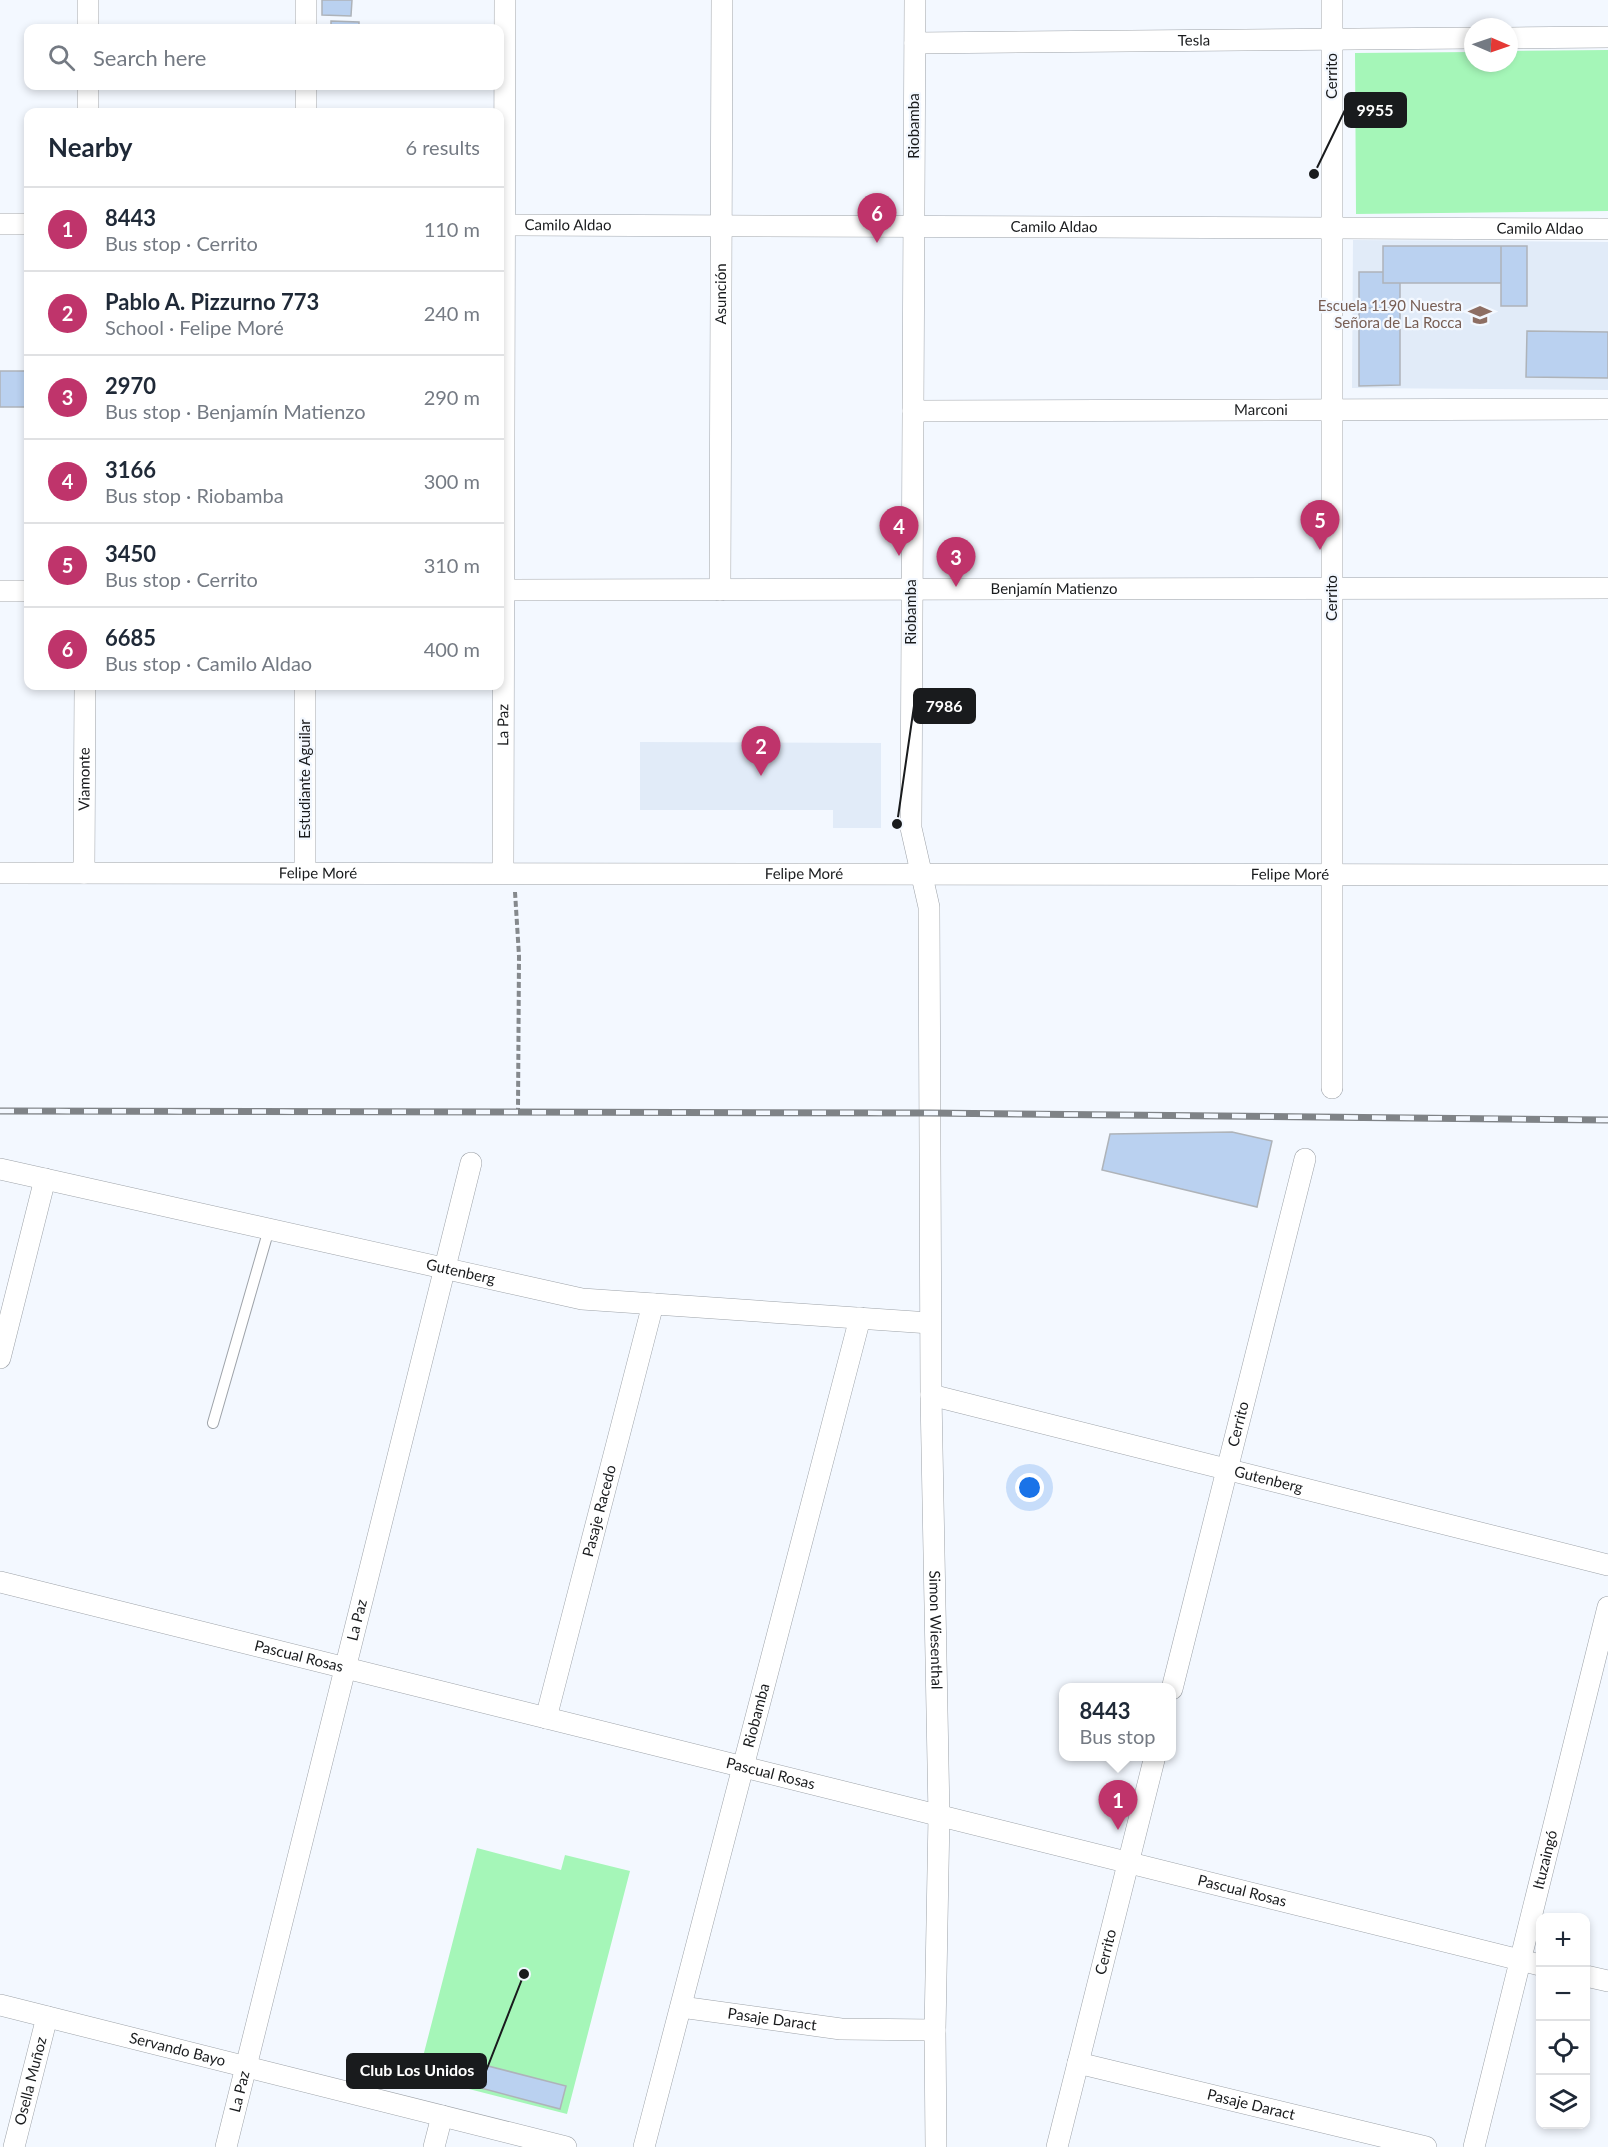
<!DOCTYPE html>
<html lang="en">
<head>
<meta charset="utf-8">
<style>
	body { margin:0; font-family:Lato,sans-serif; background:#f2f2f3; color:#1f2937 }
	.controls { position:absolute; right:18px; bottom:18px; display:grid; overflow:hidden; border-radius:12px; box-shadow:0 3px 9px #0003 }
	.controls button { width:54px; height:54px; display:grid; place-items:center; padding:0; border:0; border-bottom:2px solid #e0e1e3; background:#fff; color:#1f2937; font:30px sans-serif }
	.compass { position:absolute; left:1464px; top:18px; width:54px; height:54px; border-radius:50%; background:#fff; box-shadow:0 3px 9px #0003; rotate:92deg }
	.you { position:absolute; left:1030px; top:1488px; width:21px; height:21px; margin:-15px; border:4px solid #fff; border-radius:50%; background:#1a73e8; box-shadow:0 0 0 9px #1a73e833 }
	.badge { display:grid; place-items:center; width:39px; height:39px; border-radius:50%; background:#bf346b; color:#fff; font-size:20px; font-weight:700 }
	.pin { position:absolute; translate:-50% -50px; filter:drop-shadow(0 2px 3px #0008) }
	.pin::after { content:''; position:absolute; top:32px; width:21px; height:18px; background:inherit; clip-path:polygon(0 0,100% 0,50% 100%) }
	.popup { position:absolute; left:1059px; top:1683px; width:117px; height:78px; box-sizing:border-box; display:grid; place-content:center; border-radius:12px; background:#fff; filter:drop-shadow(0 2px 4px #0005); font-size:20px; white-space:nowrap; color:#747a83 }
	.popup b { font-size:22px; color:#1f2937 }
	.popup::after { content:''; position:absolute; left:50%; top:100%; margin-left:-12px; border:12px solid transparent; border-top-color:#fff }
	.list { margin:0; padding:0; list-style:none }
	h2 { display:flex; justify-content:space-between; align-items:center; height:78px; margin:0; padding:0 24px; font-size:26px }
	h2 small { font-size:20px; font-weight:400; color:#747a83 }
	.list li { display:grid; grid-template-columns:39px 1fr auto; gap:18px; align-items:center; box-sizing:border-box; height:84px; padding:0 24px; border-top:2px solid #e0e1e3 }
	.list b { display:block; font-size:22px; white-space:nowrap }
	.list p { margin:0; font-size:20px; white-space:nowrap; color:#747a83 }
	.list em { font-size:20px; font-style:normal; color:#747a83 }
	.icon { flex:none; width:33px; height:33px; fill:none; stroke:currentColor; stroke-width:2; stroke-linecap:round; stroke-linejoin:round }
	.map { position:relative; flex:none; width:1608px; height:2147px; overflow:hidden }
	.search { position:absolute; background:#fff; box-shadow:0 3px 9px #0003; left:24px; top:24px; width:480px; height:66px; display:flex; align-items:center; gap:15px; box-sizing:border-box; padding:0 21px; border-radius:12px; color:#747a83; font-size:22px }
	.panel { position:absolute; background:#fff; box-shadow:0 3px 9px #0003; left:24px; top:108px; width:480px; height:582px; border-radius:12px }
	.map>svg:first-child { display:block }
	.built { fill:#e1ebf8 }
	.green { fill:#a5f6b8 }
	.building { fill:#bad1f0; stroke:#aeb3b9; stroke-width:1.5 }
	.lines { fill:none; stroke-linecap:round; stroke-linejoin:round }
	.service-casing { stroke:#9ea3a9; stroke-width:12 }
	.minor-casing { stroke:#9ea3a9; stroke-width:22 }
	.path { stroke:#85898d; stroke-width:4; stroke-dasharray:6 3; stroke-linecap:butt }
	.service { stroke:#fff; stroke-width:10 }
	.minor { stroke:#fff; stroke-width:21 }
	.rail-casing { stroke:#7f8387; stroke-width:7 }
	.rail { stroke:#f3f8ff; stroke-width:4.5; stroke-dasharray:14; stroke-linecap:butt }
	.labels { text-anchor:middle; stroke-width:4.5; stroke-linejoin:round; paint-order:stroke }
	.street-label { font-size:15px; fill:#191b1d; stroke:#f3f8ff }
	.education-label { font-size:15px; fill:#785e54; stroke:#f3f8ff; text-anchor:end }
	.leader { fill:none; stroke:#191b1d; stroke-width:2 }
	.callout-dot { fill:#191b1d; stroke:#f3f8ff; stroke-width:2 }
	.callout { fill:#191b1d; stroke:#191b1d; stroke-width:2 }
	.callout-label { font-size:16px; text-anchor:middle; font-weight:bold; fill:#fff }
</style>
</head>
<body>
<div class="map">
<svg width="1608" height="2147" viewBox="0 0 1608 2147">
	<rect width="100%" height="100%" fill="#f3f8ff"/>
	<path class="built" d="M1353 240 1608 242V390L1352 388Z
		M640 742 881 743V828H833V810H640Z"/>
	<path class="green" d="M1608 50V211L1356 214 1355 53 1473 52V63H1509V51Z
		M477 1848 561 1870 565 1855 630 1871 567 2114 418 2076Z"/>
	<path class="building" d="M322 0H352L351 16 322 15Z
		M331 21 359 22V28H331Z
		M1383 246H1501V283H1383Z
		M1501 246H1527V306H1501Z
		M1359 272H1383V283H1400V308H1359Z
		M1359 308H1400V385L1359 386Z
		M1527 331 1608 332V378L1526 377Z
		M0 371H28V407H0Z
		M1232 1132 1272 1141 1257 1207 1102 1170 1110 1134Z
		M453 2057 566 2086 560 2109 447 2079Z"/>
	<g class="lines">
		<g class="service-casing">
			<path id="service" d="M213 1423 269 1229"/>
		</g>
		<g class="minor-casing">
			<g id="minor">
				<path id="s1" d="M915 0 911 828 929 907 931 1395 939 1816 935 2030 936 2147"/>
				<path d="M1332 0V1088"/>
				<path d="M88 28V0"/>
				<path d="M306 28V0"/>
				<path d="M1509 38 1608 37"/>
				<path id="s2" d="M915 43 1473 38"/>
				<path d="M88 112V86"/>
				<path d="M306 112V86"/>
				<path d="M0 224H28"/>
				<path id="s3" d="M500 225 1608 229"/>
				<path id="s4" d="M913 411 1608 409"/>
				<path id="s5" d="M500 590 1608 588"/>
				<path id="s6" d="M720 590 722 0"/>
				<path d="M0 591H28"/>
				<path d="M305 686V873"/>
				<path id="s7" d="M0 873 1608 875"/>
				<path id="s8" d="M84 873 85 686"/>
				<path id="s9" d="M503 873 505 0"/>
				<path id="s10" d="M0 1169 582 1299 930 1323"/>
				<path d="M0 1358 45 1179"/>
				<path id="s11" d="M931 1395 1608 1565"/>
				<path id="s12" d="M0 1582 1540 1965"/>
				<path id="s13" d="M1172 1689 1305 1159"/>
				<path id="s14" d="M546 1718 653 1304"/>
				<path d="M1586 1976 1608 1981"/>
				<path id="s15" d="M0 2005 566 2147"/>
				<path id="s16" d="M681 2007 841 2029 935 2030"/>
				<path id="s17" d="M1078 2063 1426 2147"/>
				<path id="s18" d="M14 2147 47 2017"/>
				<path id="s19" d="M226 2147 471 1163"/>
				<path d="M434 2147 442 2116"/>
				<path id="s20" d="M644 2147 860 1318"/>
				<path id="s21" d="M1057 2147 1155 1756"/>
				<path id="s22" d="M1474 2147 1608 1607"/>
			</g>
		</g>
		<path class="path" d="M515 892 519 956 518 1109"/>
		<use href="#service" class="service"/>
		<use href="#minor" class="minor"/>
		<g class="rail-casing">
			<path id="rail" d="M0 1111 929 1113 1608 1120"/>
		</g>
		<use href="#rail" class="rail"/>
	</g>
	<defs>
		<g id="school-bare" transform="scale(1.8)"><path d="M0-5L7-2L0 1L-7-2ZM-4 1L0 2.5L4 1V4Q0 6-4 4Z" fill="#8d6e63" stroke="#f3f8ff" stroke-width="2.5" paint-order="stroke"/></g>
	</defs>
	<g fill-rule="evenodd">
		<use href="#school-bare" x="1480" y="315"/>
	</g>
	<g class="labels">
		<g class="street-label">
			<text dy="5" stroke="none"><textPath href="#s2" startOffset="279">Tesla</textPath></text>
			<text transform="translate(1332 76) rotate(-90)" y="5">Cerrito</text>
			<text transform="translate(914 126) rotate(-90)" y="5">Riobamba</text>
			<text dy="5" stroke="none"><textPath href="#s3" startOffset="68">Camilo Aldao</textPath></text>
			<text dy="5" stroke="none"><textPath href="#s3" startOffset="554">Camilo Aldao</textPath></text>
			<text dy="5" stroke="none"><textPath href="#s3" startOffset="1040">Camilo Aldao</textPath></text>
			<text dy="5" stroke="none"><textPath href="#s6" startOffset="296">Asunción</textPath></text>
			<text dy="5" stroke="none"><textPath href="#s4" startOffset="348">Marconi</textPath></text>
			<text dy="5" stroke="none"><textPath href="#s5" startOffset="554">Benjamín Matienzo</textPath></text>
			<text transform="translate(1332 598) rotate(-90)" y="5">Cerrito</text>
			<text transform="translate(911 612) rotate(-90)" y="5">Riobamba</text>
			<text dy="5" stroke="none"><textPath href="#s9" startOffset="148">La Paz</textPath></text>
			<text dy="5" stroke="none"><textPath href="#s8" startOffset="94">Viamonte</textPath></text>
			<text transform="translate(305 779) rotate(-90)" y="5">Estudiante Aguilar</text>
			<text dy="5" stroke="none"><textPath href="#s7" startOffset="318">Felipe Moré</textPath></text>
			<text dy="5" stroke="none"><textPath href="#s7" startOffset="804">Felipe Moré</textPath></text>
			<text dy="5" stroke="none"><textPath href="#s7" startOffset="1290">Felipe Moré</textPath></text>
			<text dy="5" stroke="none"><textPath href="#s10" startOffset="472">Gutenberg</textPath></text>
			<text dy="5" stroke="none"><textPath href="#s13" startOffset="273">Cerrito</textPath></text>
			<text dy="5" stroke="none"><textPath href="#s11" startOffset="348">Gutenberg</textPath></text>
			<text dy="5" stroke="none"><textPath href="#s14" startOffset="214">Pasaje Racedo</textPath></text>
			<text dy="5" stroke="none"><textPath href="#s19" startOffset="543">La Paz</textPath></text>
			<text dy="5" stroke="none"><textPath href="#s1" startOffset="1632">Simon Wiesenthal</textPath></text>
			<text dy="5" stroke="none"><textPath href="#s12" startOffset="308">Pascual Rosas</textPath></text>
			<text dy="5" stroke="none"><textPath href="#s20" startOffset="446">Riobamba</textPath></text>
			<text dy="5" stroke="none"><textPath href="#s12" startOffset="794">Pascual Rosas</textPath></text>
			<text dy="5" stroke="none"><textPath href="#s22" startOffset="296">Ituzaingó</textPath></text>
			<text dy="5" stroke="none"><textPath href="#s12" startOffset="1280">Pascual Rosas</textPath></text>
			<text dy="5" stroke="none"><textPath href="#s21" startOffset="201">Cerrito</textPath></text>
			<text dy="5" stroke="none"><textPath href="#s16" startOffset="92">Pasaje Daract</textPath></text>
			<text dy="5" stroke="none"><textPath href="#s15" startOffset="183">Servando Bayo</textPath></text>
			<text dy="5" stroke="none"><textPath href="#s18" startOffset="68">Osella Muñoz</textPath></text>
			<text dy="5" stroke="none"><textPath href="#s19" startOffset="57">La Paz</textPath></text>
			<text dy="5" stroke="none"><textPath href="#s17" startOffset="178">Pasaje Daract</textPath></text>
		</g>
		<g class="education-label">
			<text x="1462" y="311">Escuela 1190 Nuestra<tspan x="1462" dy="17">Señora de La Rocca</tspan></text>
		</g>
	</g>
	<path class="leader" d="M1314 174L1345 110M897 824L914 706M524 1974L486 2071"/>
	<g class="callout-dot">
		<circle cx="1314" cy="174" r="6"/>
		<circle cx="897" cy="824" r="6"/>
		<circle cx="524" cy="1974" r="6"/>
	</g>
	<g class="callout">
		<rect x="1345" y="93" width="61" height="34" rx="6"/>
		<rect x="914" y="689" width="61" height="34" rx="6"/>
		<rect x="347" y="2054" width="139" height="34" rx="6"/>
	</g>
	<g class="callout-label">
		<text x="1375" y="116">9955</text>
		<text x="944" y="712">7986</text>
		<text x="417" y="2076">Club Los Unidos</text>
	</g>
</svg>
<div class="controls">
<button>+</button>
<button>−</button>
<button><svg class="icon" aria-label="locate" viewBox="0 0 24 24"><circle cx="12" cy="12" r="6"/><path d="M12 2v4M12 18v4M2 12h4M18 12h4"/></svg></button>
<button><svg class="icon" aria-label="layers" viewBox="0 0 24 24"><path d="M12 4l9 5-9 5-9-5zM3 14l9 5 9-5"/></svg></button>
</div>
<svg class="compass" viewBox="-18 -18 36 36"><path d="M0-13l5 13h-10z" fill="#e53935"/><path d="M0 13l5-13h-10z" fill="#747a83"/></svg>
<div class="you"></div>
<div class="pin badge" style="left:1118px;top:1830px">1</div>
<div class="popup"><b>8443</b>Bus stop</div>
<div class="pin badge" style="left:761px;top:776px">2</div>
<div class="pin badge" style="left:956px;top:587px">3</div>
<div class="pin badge" style="left:899px;top:556px">4</div>
<div class="pin badge" style="left:1320px;top:550px">5</div>
<div class="pin badge" style="left:877px;top:243px">6</div>
<div class="search"><svg class="icon" aria-label="search" viewBox="0 0 24 24"><circle cx="10" cy="10" r="6"/><path d="M15 15l6 6"/></svg>Search here</div>
<section class="panel">
<h2>Nearby<small>6 results</small></h2>
<ul class="list">
<li><span class="badge">1</span><div><b>8443</b><p>Bus stop · Cerrito</p></div><em>110 m</em></li>
<li><span class="badge">2</span><div><b>Pablo A. Pizzurno 773</b><p>School · Felipe Moré</p></div><em>240 m</em></li>
<li><span class="badge">3</span><div><b>2970</b><p>Bus stop · Benjamín Matienzo</p></div><em>290 m</em></li>
<li><span class="badge">4</span><div><b>3166</b><p>Bus stop · Riobamba</p></div><em>300 m</em></li>
<li><span class="badge">5</span><div><b>3450</b><p>Bus stop · Cerrito</p></div><em>310 m</em></li>
<li><span class="badge">6</span><div><b>6685</b><p>Bus stop · Camilo Aldao</p></div><em>400 m</em></li>
</ul>
</section>
</div>
</body>
</html>
